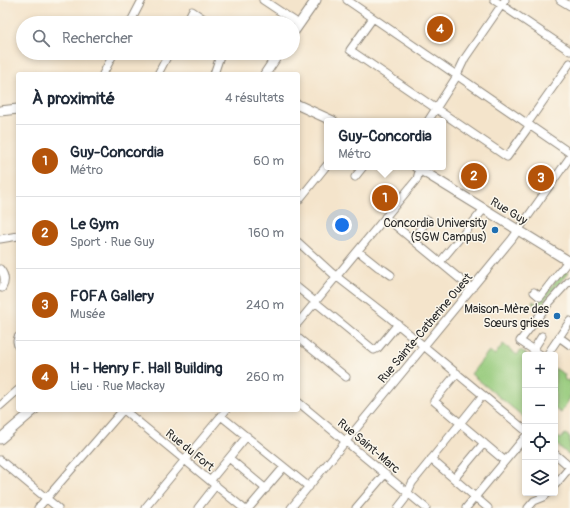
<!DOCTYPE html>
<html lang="fr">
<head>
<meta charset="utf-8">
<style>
	body { margin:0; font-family:Pangolin,sans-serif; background:#f6f6f7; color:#1f2937 }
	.controls { position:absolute; right:12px; bottom:12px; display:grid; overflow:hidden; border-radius:4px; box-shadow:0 2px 6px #0003 }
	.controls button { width:36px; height:36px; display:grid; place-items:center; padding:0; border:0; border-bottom:1px solid #e0e1e3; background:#fff; color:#1f2937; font:20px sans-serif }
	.you { position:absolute; left:342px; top:225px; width:14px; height:14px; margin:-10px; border:3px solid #fff; border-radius:50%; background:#1a73e8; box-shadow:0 0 0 6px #1a73e833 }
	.badge { display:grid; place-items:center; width:26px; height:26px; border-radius:50%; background:#b45309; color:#fff; font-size:13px; font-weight:700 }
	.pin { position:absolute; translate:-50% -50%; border:2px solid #fff; box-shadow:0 1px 4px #0006 }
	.popup { position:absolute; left:324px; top:118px; width:122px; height:52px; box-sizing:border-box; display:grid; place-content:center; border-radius:4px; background:#fff; filter:drop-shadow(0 1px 3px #0005); font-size:13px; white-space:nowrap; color:#747a83 }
	.popup b { font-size:15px; color:#1f2937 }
	.popup::after { content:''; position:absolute; left:50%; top:100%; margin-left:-8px; border:8px solid transparent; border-top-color:#fff }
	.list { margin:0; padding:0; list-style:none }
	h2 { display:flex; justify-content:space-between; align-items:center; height:52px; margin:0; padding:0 16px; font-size:17px }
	h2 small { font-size:13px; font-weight:400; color:#747a83 }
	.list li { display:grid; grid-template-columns:26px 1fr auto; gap:12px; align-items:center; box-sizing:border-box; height:72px; padding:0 16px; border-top:1px solid #e0e1e3 }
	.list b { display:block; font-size:15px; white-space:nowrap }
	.list p { margin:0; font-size:13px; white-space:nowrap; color:#747a83 }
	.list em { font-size:13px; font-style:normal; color:#747a83 }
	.icon { flex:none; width:22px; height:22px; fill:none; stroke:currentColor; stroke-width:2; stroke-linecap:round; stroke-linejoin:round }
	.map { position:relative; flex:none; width:570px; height:508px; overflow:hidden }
	.search { position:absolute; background:#fff; box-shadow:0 2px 6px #0003; left:16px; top:16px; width:284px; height:44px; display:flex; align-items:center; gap:10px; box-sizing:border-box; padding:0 14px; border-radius:22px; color:#747a83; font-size:15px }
	.panel { position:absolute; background:#fff; box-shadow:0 2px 6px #0003; left:16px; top:72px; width:284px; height:340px; border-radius:4px }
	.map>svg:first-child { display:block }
	.grass { fill:#97cb7d; stroke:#617b54 }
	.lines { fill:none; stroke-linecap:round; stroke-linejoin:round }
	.minor-casing { stroke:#90887b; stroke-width:9 }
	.major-casing { stroke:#90887b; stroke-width:11 }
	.minor { stroke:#fff; stroke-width:7 }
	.major { stroke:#fff; stroke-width:9 }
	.poi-dot { fill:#1f6fb2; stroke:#fbf7ec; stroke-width:1.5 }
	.labels { text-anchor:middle; stroke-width:3; stroke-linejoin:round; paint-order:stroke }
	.street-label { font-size:12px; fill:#2b2b2b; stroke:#fbf7ec }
	.poi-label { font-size:12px; fill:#2b2b2b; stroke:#fbf7ec; text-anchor:end }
</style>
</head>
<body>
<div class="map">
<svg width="570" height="508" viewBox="0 0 570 508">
	<rect width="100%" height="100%" fill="#fbf7ec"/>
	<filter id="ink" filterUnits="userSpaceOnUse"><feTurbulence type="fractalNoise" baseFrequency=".025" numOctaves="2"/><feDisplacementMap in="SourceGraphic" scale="8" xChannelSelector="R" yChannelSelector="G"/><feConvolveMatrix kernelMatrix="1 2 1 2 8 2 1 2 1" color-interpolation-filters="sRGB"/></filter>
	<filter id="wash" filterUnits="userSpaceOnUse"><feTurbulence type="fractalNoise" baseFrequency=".012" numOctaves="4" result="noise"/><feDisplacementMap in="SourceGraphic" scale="16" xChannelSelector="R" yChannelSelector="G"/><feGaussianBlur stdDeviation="0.9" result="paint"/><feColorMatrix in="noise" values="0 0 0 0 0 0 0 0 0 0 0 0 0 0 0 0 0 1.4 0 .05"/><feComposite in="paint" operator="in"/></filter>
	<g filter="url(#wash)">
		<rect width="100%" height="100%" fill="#f4e4cb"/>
		<path class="grass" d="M565 270 568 273 545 300V301L539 308 532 303 533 301 537 304Z
			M503 344 517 355 521 350 527 355H525V418L471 374 489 351 495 355Z
			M555 368 565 375 564 377 565 380 568 381 570 379V398L561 413 555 409Z
			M565 434 570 437V456L555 443V439L557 437 561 439Z"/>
	</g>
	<g filter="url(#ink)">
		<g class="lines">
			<g class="minor-casing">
				<path id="minor" d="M263 0 299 24
					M347 0 570 153
					M494 0 570 51
					M560 0 570 6
					M373 18 350 50 507 157 530 125
					M130 23 142 0
					M186 23 192 11 210 23
					M103 74 114 53
					M158 74 169 53
					M214 74 221 53
					M428 121 455 79 465 58 505 0
					M527 124 570 63
					M355 177 363 167
					M298 201 327 165
					M385 217 472 289
					M0 239 18 236
					M412 239 428 220
					M298 242 332 273 390 318 525 430
					M358 251 378 267 384 270 391 275
					M440 262 484 209
					M0 269C5 275 6 281 2 288
					M298 288 374 350 378 348 398 324
					M534 292 540 297 568 261
					M298 323 417 179 420 167
					M18 337 17 341 18 346
					M559 337 570 345
					M298 338 346 377
					M533 350 542 336
					M541 355 520 341 549 303 570 280
					M547 355 570 321
					M457 373 434 401 505 461
					M298 402 426 508
					M0 406 18 390
					M124 410 243 508
					M221 416 309 487
					M555 454 570 467
					M229 458 266 489
					M431 459 488 508
					M0 460 58 508
					M454 479 484 443
					M210 481 247 436
					M555 485 570 467
					M38 508 123 410
					M145 508 226 410
					M198 508 216 485
					M249 508 284 467
					M291 508 512 239 570 157
					M356 508 385 474
					M398 508 405 499 412 483 483 395
					M466 508 525 437
					M528 508 534 501 544 497 548 493"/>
			</g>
			<g class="major-casing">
				<path id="major" d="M293 33 316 0
					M265 74 279 53
					M298 105 333 121
					M0 111 18 109
					M416 167 570 262
					M0 439 34 410"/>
			</g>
			<use href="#minor" class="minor"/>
			<use href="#major" class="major"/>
		</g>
	</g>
	<g class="poi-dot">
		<circle cx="495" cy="230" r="4"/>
		<circle cx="557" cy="316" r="4"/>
	</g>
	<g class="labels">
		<g class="street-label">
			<text transform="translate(509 211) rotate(31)" y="4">Rue Guy</text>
			<text transform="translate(425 328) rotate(-50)" y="4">Rue Sainte-Catherine Ouest</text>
			<text transform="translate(369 446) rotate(40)" y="4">Rue Saint-Marc</text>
			<text transform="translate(190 450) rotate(39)" y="4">Rue du Fort</text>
		</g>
		<g class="poi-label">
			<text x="487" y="227">Concordia University<tspan x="487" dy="14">(SGW Campus)</tspan></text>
			<text x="549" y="313">Maison-Mère des<tspan x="549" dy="14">Sœurs grises</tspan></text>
		</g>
	</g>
</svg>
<div class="controls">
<button>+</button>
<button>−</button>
<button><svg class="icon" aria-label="locate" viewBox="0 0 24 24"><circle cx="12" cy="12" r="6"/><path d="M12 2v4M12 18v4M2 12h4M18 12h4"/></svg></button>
<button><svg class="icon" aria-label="layers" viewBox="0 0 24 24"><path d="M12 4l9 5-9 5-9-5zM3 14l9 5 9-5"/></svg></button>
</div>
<div class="you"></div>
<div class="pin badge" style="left:385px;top:198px">1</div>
<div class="popup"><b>Guy-Concordia</b>Métro</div>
<div class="pin badge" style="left:474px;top:176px">2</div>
<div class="pin badge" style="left:541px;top:178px">3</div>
<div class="pin badge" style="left:440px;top:29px">4</div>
<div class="search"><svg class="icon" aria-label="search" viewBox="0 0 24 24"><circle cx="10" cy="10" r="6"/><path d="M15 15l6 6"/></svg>Rechercher</div>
<section class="panel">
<h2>À proximité<small>4 résultats</small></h2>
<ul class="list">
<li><span class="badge">1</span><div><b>Guy-Concordia</b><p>Métro</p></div><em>60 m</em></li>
<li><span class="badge">2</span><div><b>Le Gym</b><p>Sport · Rue Guy</p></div><em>160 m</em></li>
<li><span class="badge">3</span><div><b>FOFA Gallery</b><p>Musée</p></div><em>240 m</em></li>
<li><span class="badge">4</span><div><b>H - Henry F. Hall Building</b><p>Lieu · Rue Mackay</p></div><em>260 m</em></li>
</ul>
</section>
</div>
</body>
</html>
